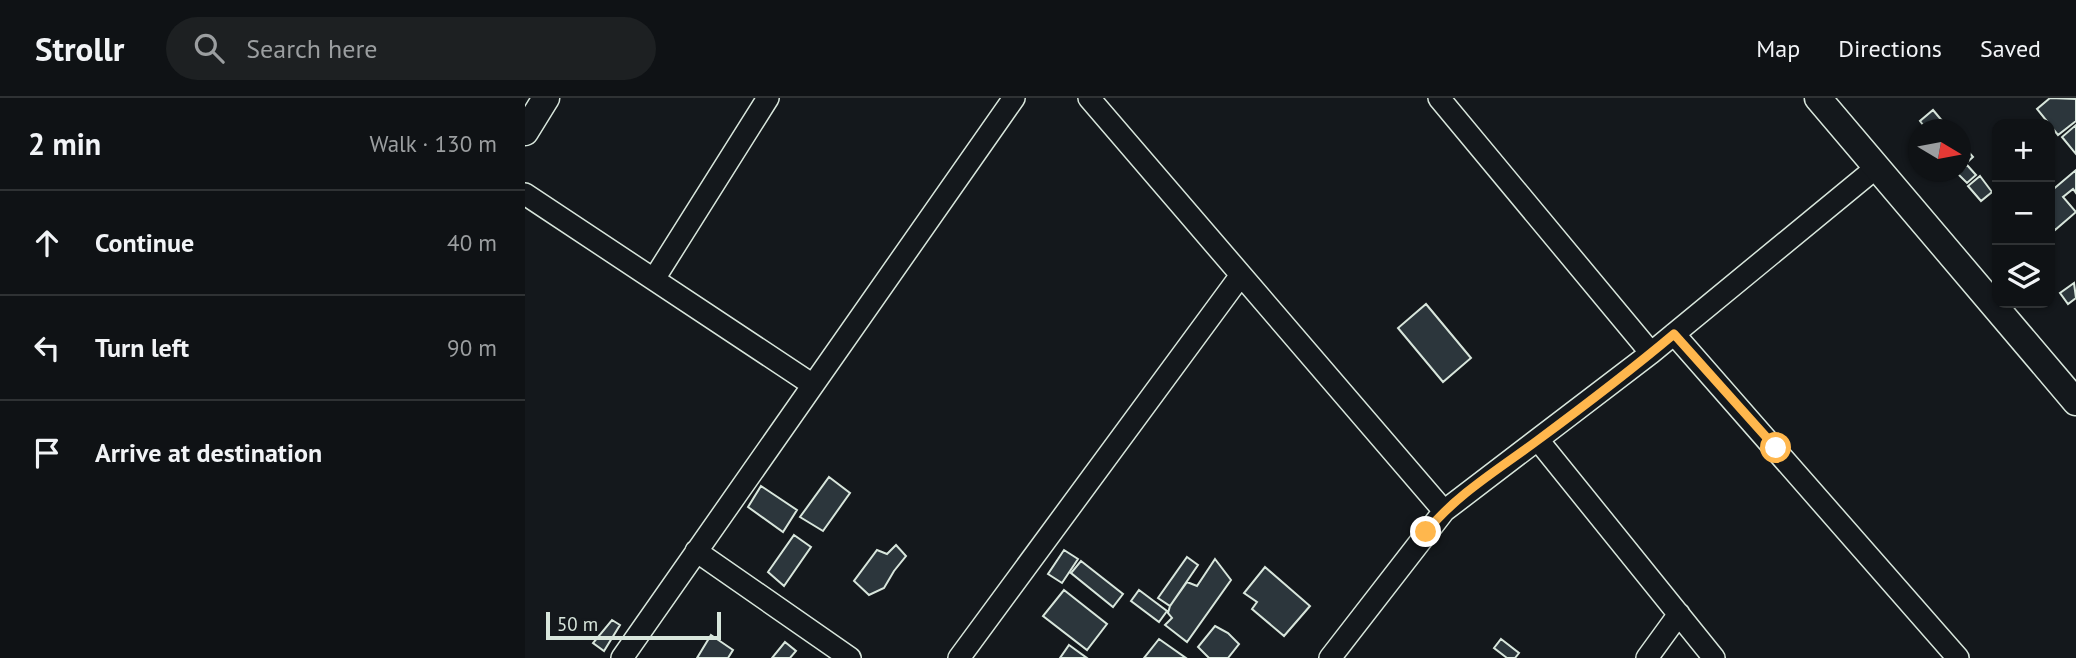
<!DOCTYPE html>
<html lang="en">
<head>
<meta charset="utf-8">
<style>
	body { margin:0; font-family:"PT Sans",sans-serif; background:#1d2022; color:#f1f3f6 }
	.controls { position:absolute; right:21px; top:21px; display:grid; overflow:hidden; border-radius:14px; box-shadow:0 2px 5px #0004 }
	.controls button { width:63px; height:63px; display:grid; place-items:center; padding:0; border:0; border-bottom:2px solid #2f3234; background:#0f1215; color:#f1f3f6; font:35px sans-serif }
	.compass { position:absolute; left:1383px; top:21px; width:63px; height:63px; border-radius:50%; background:#0f1215; box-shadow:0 2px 5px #0004; rotate:100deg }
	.scale { position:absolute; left:21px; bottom:18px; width:175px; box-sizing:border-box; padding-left:7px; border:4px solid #d8e6dc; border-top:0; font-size:19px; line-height:24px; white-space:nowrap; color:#d8e6dc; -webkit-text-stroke:5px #14181c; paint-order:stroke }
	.stop { position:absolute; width:21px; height:21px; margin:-16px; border:5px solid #ffb74d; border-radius:50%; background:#fff }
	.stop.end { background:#ffb74d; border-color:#fff; box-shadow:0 2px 7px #0008 }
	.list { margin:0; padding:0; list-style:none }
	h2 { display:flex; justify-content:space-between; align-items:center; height:91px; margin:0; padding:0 28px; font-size:30px }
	h2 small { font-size:23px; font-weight:400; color:#9b9ea0 }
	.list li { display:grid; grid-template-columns:46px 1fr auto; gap:21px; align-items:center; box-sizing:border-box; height:105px; padding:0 28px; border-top:2px solid #2f3234 }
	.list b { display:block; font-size:26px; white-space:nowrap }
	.list em { font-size:23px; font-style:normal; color:#9b9ea0 }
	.icon { flex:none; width:38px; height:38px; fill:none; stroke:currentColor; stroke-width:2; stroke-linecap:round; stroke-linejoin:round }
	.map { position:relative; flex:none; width:1551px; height:560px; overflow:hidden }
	header { display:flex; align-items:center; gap:42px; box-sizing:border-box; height:98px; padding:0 35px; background:#0f1215; border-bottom:2px solid #2f3234 }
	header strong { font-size:33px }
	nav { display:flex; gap:38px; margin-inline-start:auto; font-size:24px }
	.search { width:490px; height:63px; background:#1d2022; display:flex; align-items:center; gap:18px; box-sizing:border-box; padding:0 24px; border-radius:38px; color:#9b9ea0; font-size:26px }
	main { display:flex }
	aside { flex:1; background:#0f1215 }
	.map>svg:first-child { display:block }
	.building { fill:#2c363c; stroke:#d8e6dc; stroke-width:2 }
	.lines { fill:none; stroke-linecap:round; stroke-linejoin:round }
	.minor-casing { stroke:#d8e6dc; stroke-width:24 }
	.tertiary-casing { stroke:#d8e6dc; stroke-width:29 }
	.minor { stroke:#14181c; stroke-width:21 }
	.tertiary { stroke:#14181c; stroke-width:26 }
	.route { stroke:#ffb74d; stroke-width:9 }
</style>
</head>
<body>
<header>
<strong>Strollr</strong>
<div class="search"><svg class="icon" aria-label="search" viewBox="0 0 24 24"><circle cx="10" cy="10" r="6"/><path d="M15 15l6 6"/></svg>Search here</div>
<nav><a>Map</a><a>Directions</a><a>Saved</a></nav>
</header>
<main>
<aside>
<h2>2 min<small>Walk · 130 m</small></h2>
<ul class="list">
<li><svg class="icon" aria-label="ahead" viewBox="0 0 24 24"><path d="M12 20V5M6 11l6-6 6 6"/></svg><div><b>Continue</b></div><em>40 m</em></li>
<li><svg class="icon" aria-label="left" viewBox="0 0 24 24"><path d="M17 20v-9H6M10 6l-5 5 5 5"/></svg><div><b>Turn left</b></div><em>90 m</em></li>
<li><svg class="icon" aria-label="arrive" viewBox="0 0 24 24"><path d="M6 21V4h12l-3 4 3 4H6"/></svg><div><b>Arrive at destination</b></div></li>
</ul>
</aside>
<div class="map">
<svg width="1551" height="560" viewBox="0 0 1551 560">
	<rect width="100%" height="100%" fill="#14181c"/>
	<path class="building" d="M1525 0 1551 1V23L1533 37 1512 11Z
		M1408 12 1424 31 1423 32H1402L1395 23Z
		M1551 27V56L1537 39Z
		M1441 51 1448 59 1436 70V56Z
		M1442 67 1451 77 1442 85 1433 76Z
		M1551 72V95L1548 91 1538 99 1551 114 1530 132 1525 126V94Z
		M1455 78 1467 94 1456 103 1443 88Z
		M1549 185 1551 200 1543 206 1535 195Z
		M901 206 946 260 918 284 873 230Z
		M304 379 325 395 298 433 275 419Z
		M236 388 272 412 258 434 223 409Z
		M269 437 286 449 259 488 243 474Z
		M371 447 381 458 369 473 359 490 344 497 329 483 352 452 362 456Z
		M539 452 553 461 537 485 523 476Z
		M662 459 673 467 645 508 633 500Z
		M690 461 706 482 662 544 640 527 647 520 643 515 645 508 662 484 672 488Z
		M556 463 598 496 588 509 546 475Z
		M740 469 785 508 759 538 727 511 732 504 719 495Z
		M539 492 582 526 562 552 518 518Z
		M614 492 642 513 634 524 606 503Z
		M87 522 95 527 79 553 68 545Z
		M690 528 703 535 714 546 703 560H684L673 549Z
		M186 537 208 552 203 560H172Z
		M634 541 661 560H619Z
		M976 541 994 555 990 560H982L969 550Z
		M260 544 271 553 265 560H247Z
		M544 547 562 560H535Z"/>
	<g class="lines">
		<g class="minor-casing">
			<path id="minor" d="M564 0 919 413
				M914 0 1126 255
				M0 96 288 287
				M129 181 243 0
				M1149 236 1433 560
				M1013 342 1189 560
				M171 453 325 560
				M97 560 489 0
				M434 560 716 177
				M805 560 919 413 1126 255 1352 69
				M1122 560 1154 516"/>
		</g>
		<g class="tertiary-casing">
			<path id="tertiary" d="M1293 0 1551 304
				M0 34 21 0"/>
		</g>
		<use href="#minor" class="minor"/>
		<use href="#tertiary" class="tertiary"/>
	</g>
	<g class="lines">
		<path class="route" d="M901 434C932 396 974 371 1013 342 1059 308 1105 273 1149 236L1251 350"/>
	</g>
</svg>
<div class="controls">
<button>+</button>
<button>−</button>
<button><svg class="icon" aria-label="layers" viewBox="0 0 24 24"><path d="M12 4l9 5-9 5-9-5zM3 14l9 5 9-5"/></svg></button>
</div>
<svg class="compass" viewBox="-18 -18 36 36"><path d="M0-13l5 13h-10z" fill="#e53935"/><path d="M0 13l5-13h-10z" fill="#9b9ea0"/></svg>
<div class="scale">50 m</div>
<div class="stop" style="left:1251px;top:350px"></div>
<div class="stop end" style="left:901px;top:434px"></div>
</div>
</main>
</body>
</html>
